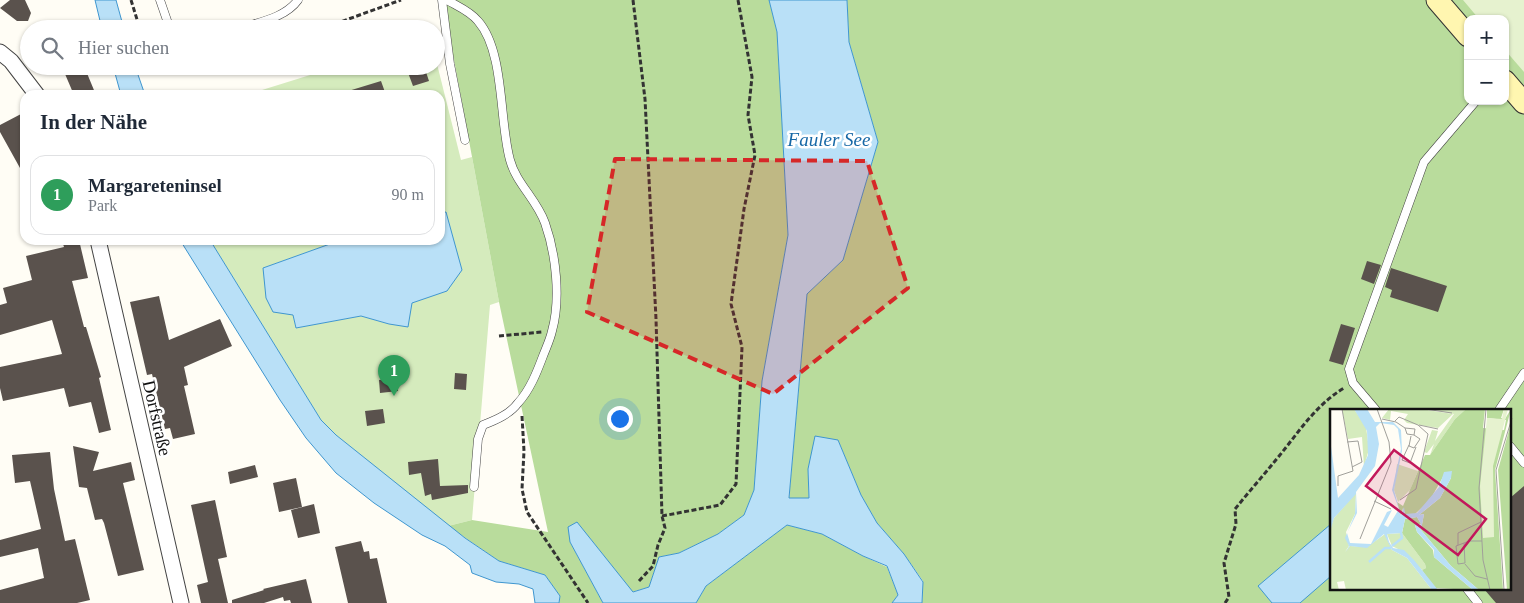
<!DOCTYPE html>
<html lang="de">
<head>
<meta charset="utf-8">
<style>
	body { margin:0; font-family:"Times New Roman",serif; background:#f2f2f3; color:#1f2937 }
	.controls { position:absolute; right:15px; top:15px; display:grid; overflow:hidden; border-radius:10px; box-shadow:0 1px 4px #0004 }
	.controls button { width:45px; height:45px; display:grid; place-items:center; padding:0; border:0; border-bottom:1px solid #e0e1e3; background:#fff; color:#1f2937; font:25px sans-serif }
	.you { position:absolute; left:619px; top:418px; width:18px; height:18px; margin:-12px; border:4px solid #fff; border-radius:50%; background:#1a73e8; box-shadow:0 0 0 8px #1a73e833 }
	.badge { display:grid; place-items:center; width:32px; height:32px; border-radius:50%; background:#ea580c; color:#fff; font-size:16px; font-weight:700 }
	.pin { position:absolute; translate:-50% -41px; filter:drop-shadow(0 1px 2px #0008) }
	.pin::after { content:''; position:absolute; top:26px; width:18px; height:15px; background:inherit; clip-path:polygon(0 0,100% 0,50% 100%) }
	.list { margin:0; padding:0; list-style:none }
	h2 { display:flex; justify-content:space-between; align-items:center; height:65px; margin:0; padding:0 20px; font-size:21px }
	h2 small { font-size:16px; font-weight:400; color:#747a83 }
	.list li { display:grid; grid-template-columns:32px 1fr auto; gap:15px; align-items:center; box-sizing:border-box; height:80px; margin:0 10px 10px; padding:0 10px; border:1px solid #e0e1e3; border-radius:15px }
	.list b { display:block; font-size:19px; white-space:nowrap }
	.list p { margin:0; font-size:16px; white-space:nowrap; color:#747a83 }
	.list em { font-size:16px; font-style:normal; color:#747a83 }
	.icon { flex:none; width:28px; height:28px; fill:none; stroke:currentColor; stroke-width:2; stroke-linecap:round; stroke-linejoin:round }
	.map { position:relative; flex:none; width:1524px; height:603px; overflow:hidden }
	.search { position:absolute; background:#fff; box-shadow:0 1px 4px #0004; left:20px; top:20px; width:425px; height:55px; display:flex; align-items:center; gap:12px; box-sizing:border-box; padding:0 18px; border-radius:28px; color:#747a83; font-size:19px }
	.panel { position:absolute; background:#fff; box-shadow:0 1px 4px #0004; left:20px; top:90px; width:425px; height:155px; border-radius:15px }
	.map>svg:first-child { display:block }
	.green { fill:#d5ebbd }
	.forest { fill:#b9dc9c; fill-rule:evenodd }
	.pitch { fill:#e6f2cf }
	.water { fill:#b9e0f7; stroke:#3f96cf }
	.building { fill:#5a524d }
	.lines { fill:none; stroke-linecap:round; stroke-linejoin:round }
	.lane-casing { stroke:#444; stroke-width:9 }
	.street-casing { stroke:#444; stroke-width:17 }
	.secondary-casing { stroke:#333; stroke-width:23 }
	.path { stroke:#333; stroke-width:3; stroke-dasharray:5 2.5; stroke-linecap:butt }
	.lane { stroke:#fff; stroke-width:8 }
	.street { stroke:#fff; stroke-width:15 }
	.secondary { stroke:#fff6b0; stroke-width:21 }
	.marked { fill:#d62828; fill-opacity:0.2; stroke:#d62828; stroke-width:4; stroke-dasharray:10 6; stroke-linejoin:round }
	.labels { text-anchor:middle; stroke-width:5; stroke-linejoin:round; paint-order:stroke }
	.street-label { font-size:18px; fill:#111; stroke:#fff }
	.water-label { font-size:19px; font-style:italic; fill:#1768a6; stroke:#fff }
	.inset-river { fill:none; stroke:#b9e0f7; stroke-width:2.5 }
	.inset-road { fill:none; stroke:#a09f9a; stroke-width:1 }
	.view { fill:#c2185b; fill-opacity:0.15; stroke:#c2185b; stroke-width:2.5 }
	.inset-edge { fill:none; stroke:#111; stroke-width:2.5 }
</style>
</head>
<body>
<div class="map">
<svg width="1524" height="603" viewBox="0 0 1524 603">
	<rect width="100%" height="100%" fill="#fffdf5"/>
	<path class="green" d="M436 60 461 160 472 157 499 302 490 305 472 520 448 526 336 435 321 420 210 240H341L263 268 293 315 296 328 361 316 389 324 412 303 447 291 446 212 440 213V95H246L339 66H436Z"/>
	<path class="forest" d="M441 0H769L777 32 788 235 762 381 754 490 744 515 718 534 679 553 659 557 649 587 632 592 589 537 570 542 603 603H559L560 596 545 575 499 561 448 526 472 520 548 532 499 302 446 17Z
		M847 0H1524V603H922L923 581 904 554 877 523 861 495 838 440 808 469 809 498H789L807 294 843 260 878 142 849 42ZM1468 19H1505V101H1468ZM1332 410H1510V589H1332Z
		M787 525 822 534 863 556 887 567 898 595 892 603H696L706 586Z"/>
	<path class="pitch" d="M1463 0H1524V72L1505 50V19H1479Z"/>
	<path class="water" d="M95 0H116L124 29H102Z
		M769 0H847L849 42 878 142 843 260 807 294 789 498H809L808 469 815 436 838 440 861 495 877 523 904 554 923 582 922 603H892L898 595 887 566 863 556 822 534 787 525 706 586 696 603H603L570 542 568 527 577 522 633 592 649 587 659 557 679 553 718 534 744 515 754 490 762 381 788 235 777 32Z
		M113 66H135L145 95H121Z
		M446 212 462 270 447 291 412 303 408 327 389 324 361 316 296 328 293 315 273 312 266 298 263 268 341 240H440V213Z
		M180 240H210L321 420 336 435 465 538 499 561 545 575 560 596 559 603H535L533 589 519 584 496 582 472 573 470 565 445 546 422 535 374 503 336 473 306 438 280 400Z
		M1331 524V576L1300 603H1272L1258 586Z"/>
	<path class="building" d="M10 0H25L31 13 28 21H17L0 8Z
		M84 66 96 95H74L65 74Z
		M419 66H424L429 81 413 86 407 70Z
		M381 81 386 95H346L345 92Z
		M21 114 25 122V177L0 132V125Z
		M79 240 88 278 72 281 84 327H86L101 377 99 378 111 430 99 433 91 402 69 407 64 388 3 401 0 388V367L62 354 52 320 0 335V305L7 303 3 288 32 280 26 256 64 247 63 244Z
		M1367 261 1381 265 1374 284 1361 279Z
		M1391 268 1447 286 1438 312 1390 297 1392 290 1385 287Z
		M159 296 169 340 220 319 232 346 184 367 188 385 184 386 195 434 173 439 170 428 165 429 152 374 147 375 130 302Z
		M1341 324 1355 328 1343 365 1329 361Z
		M455 373 467 374 466 390 454 389Z
		M397 378 398 391 380 393 379 380Z
		M383 409 385 423 367 426 365 411Z
		M73 446 99 452 93 471 131 462 135 480 123 483 144 570 118 576 104 523 102 519 95 520 87 488 79 487Z
		M50 452 54 489 65 541 75 539 90 600 77 603H0V590L44 578 38 548 0 557V540L41 529 30 481 15 483 12 455Z
		M438 459 440 486 468 485V493L432 500 431 494 425 496 421 473 409 475 408 462Z
		M255 465 258 477 230 484 228 472Z
		M296 478 302 507 279 512 273 483Z
		M1524 486V603H1496L1484 589H1510V498Z
		M215 500 227 557 218 559 228 603H201L197 585 208 582 191 505Z
		M314 504 320 533 298 538 291 510Z
		M361 541 364 552 369 551 370 559 377 558 387 603H348L335 547Z
		M306 579 312 603H291L290 600 284 601 283 597 264 603H232V600L264 590 263 589Z"/>
	<g class="lines">
		<g class="lane-casing">
			<path id="lane" d="M160 0 170 29
				M442 0 450 64 465 140
				M447 0C457 6 470 11 478 21 505 52 499 121 510 160 516 183 537 200 545 223 556 254 561 299 552 331 550 340 546 348 543 356 537 372 530 390 518 403 510 414 496 420 483 425L478 439 474 487
				M238 29C259 22 285 18 298 0
				M1376 410 1353 383 1349 369 1424 162 1476 101
				M1499 410 1524 373
				M1510 446 1524 463
				M1467 589 1478 603"/>
		</g>
		<g class="street-casing">
			<path id="street" d="M0 52 11 61 37 95
				M98 240 181 603"/>
		</g>
		<g class="secondary-casing">
			<path id="secondary" d="M1437 0 1468 36
				M1505 81 1524 103"/>
		</g>
		<path class="path" d="M131 0 140 29
			M633 0 645 99 656 319 662 516 665 528 658 545 653 566 639 581
			M321 29 401 0
			M187 66H192
			M499 336 542 332
			M522 416 524 451 522 489 527 512 588 603
			M662 516 720 505 736 484 742 347 731 304 744 209 755 155 748 115 752 77 738 0
			M1225 603 1229 597 1224 563 1236 524 1235 509C1248 493 1262 477 1275 461 1297 435 1314 406 1344 388"/>
		<use href="#lane" class="lane"/>
		<use href="#street" class="street"/>
		<use href="#secondary" class="secondary"/>
	</g>
	<path class="marked" d="M615 159 867 161 908 288 773 394 587 312Z"/>
	<g class="labels">
		<g class="street-label">
			<text transform="translate(157 418) rotate(77)" y="6">Dorfstraße</text>
		</g>
		<g class="water-label">
			<text x="829" y="146">Fauler See</text>
		</g>
	</g>
	<g transform="translate(1330 409)">
		<rect width="181" height="181" fill="#fffdf5"/>
		<path d="M12 0H24L36 18 39 40 34 58 32 28 18 30ZM59 0H91L123 5 108 19 77 14 74 11 78 5 61 2 60 11 52 9ZM98 0H136L125 10 100 46 104 35 97 44 94 43 102 21 108 22 105 32 124 5ZM67 55 88 62 80 81 68 93 64 81ZM26 84 25 105 16 123 19 137 15 143 20 137 37 138 55 125 62 141 77 149 102 181H16L14 172 7 173 9 181H0V120L4 109ZM72 124 95 155 96 159 92 161 74 143 62 137 57 125Z" fill="#d5ebbd"/>
		<path d="M136 0H155L153 19 174 21 176 11 157 9V0H174L171 9 175 10 181 0 165 61 173 181H149L121 157 91 121 94 105 89 106 110 89 121 69 113 68 100 91 85 105H75L73 99 71 107 67 93 73 97 95 46H100L125 10ZM181 14 182 181H177L168 61ZM87 108 91 115 85 116 87 123 103 141 104 148 143 181 104 179 92 161 96 159 95 155 72 124 75 110Z" fill="#b9dc9c"/>
		<path d="M174 0H178L163 57 164 128 153 129 150 77 157 9 172 10Z" fill="#e6f2cf"/>
		<path d="M24 0H37L45 13H63L71 21 72 42 64 81 71 107 74 98 75 105 87 104 109 78 114 63 122 62 121 69 110 89 89 106 94 105 91 121 121 157 149 181H143L104 148V141L87 123 84 113 88 118 91 115 87 108 75 110 72 124 57 125 59 133 63 139 74 141 84 151 108 181H102L77 149 62 141 54 125 37 139 20 137 16 143 19 137 15 129 25 105 26 85 4 109 0 123V30L8 89 29 66 38 46 37 22ZM50 14 64 16 68 20 71 40 62 81 69 100 58 118 54 116 62 101 57 103 41 135 20 134 17 124 27 104 26 83 45 57 49 35 46 18Z" fill="#b9e0f7" fill-rule="evenodd"/>
		<path class="inset-river" d="M62 137 72 129 71 124M39 153 55 139H61"/>
		<path class="inset-road" d="M95 0 122 4M156 0 149 79 153 151 160 181M52 10 66 13 75 19 77 25 84 26 85 20 75 19M65 12 69 8 88 16 98 25 86 80 70 91M89 16 108 20M81 27 79 37 84 39 90 30 84 26M17 33 28 32 32 53 22 58M79 36 72 51 80 54 86 38M8 77V67L23 62 12 0M44 92 61 100M30 130 61 53 59 33 47 0M134 134 135 154 128 155 126 137 134 134 139 132H152M128 136V124L151 113M135 155 145 167 157 170M174 181 166 61 182 9"/>
		<path class="view" d="M64 41 156 110 128 146 36 77Z"/>
		<rect width="181" height="181" class="inset-edge"/>
	</g>
</svg>
<div class="controls">
<button>+</button>
<button>−</button>
</div>
<div class="you"></div>
<div class="pin badge" style="left:394px;top:396px;background:#2e9e5b">1</div>
<div class="search"><svg class="icon" aria-label="search" viewBox="0 0 24 24"><circle cx="10" cy="10" r="6"/><path d="M15 15l6 6"/></svg>Hier suchen</div>
<section class="panel">
<h2>In der Nähe<small></small></h2>
<ul class="list">
<li><span class="badge" style="background:#2e9e5b">1</span><div><b>Margareteninsel</b><p>Park</p></div><em>90 m</em></li>
</ul>
</section>
</div>
</body>
</html>
